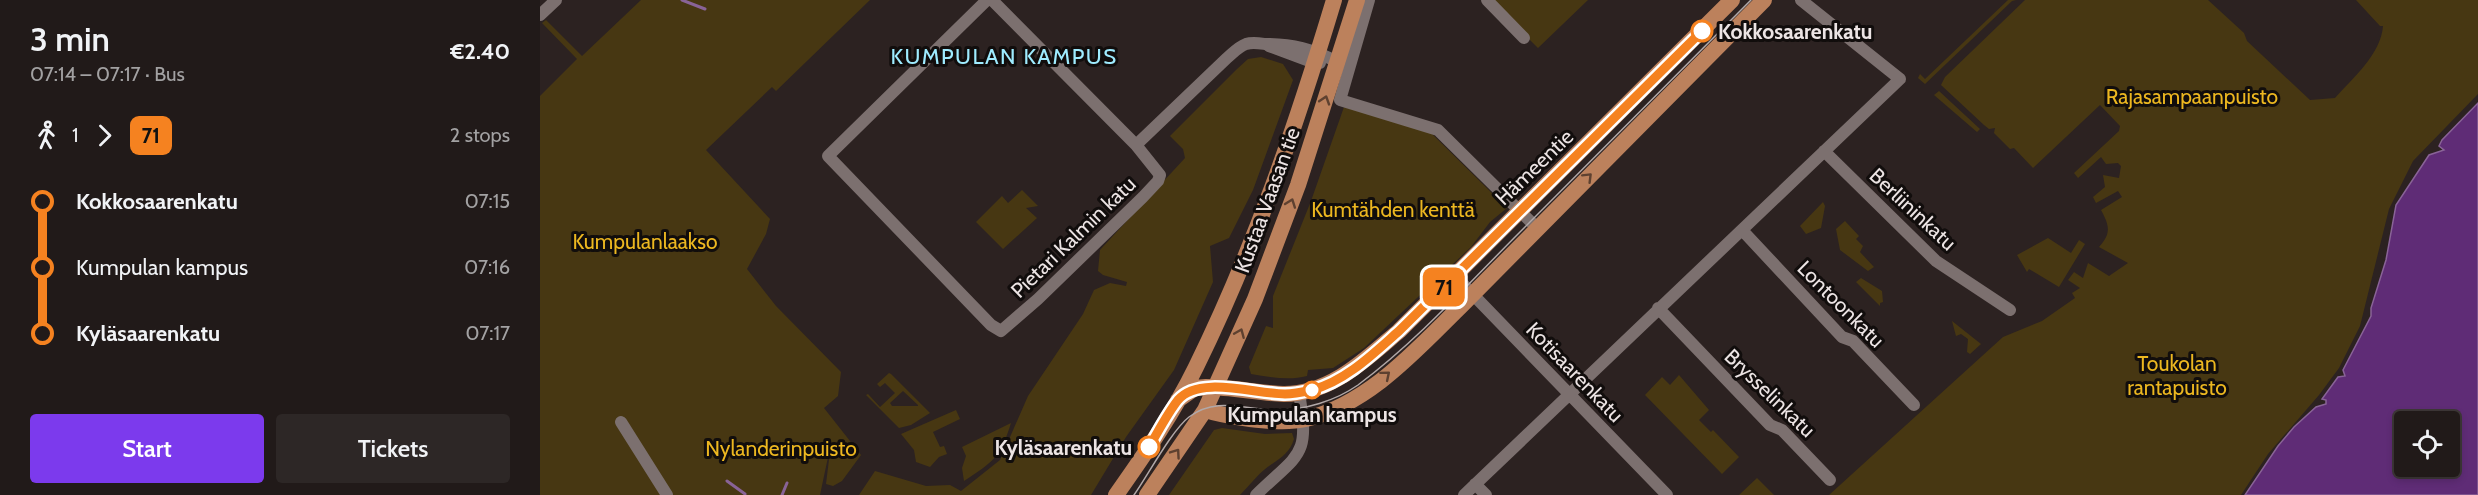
<!DOCTYPE html>
<html lang="en">
<head>
<meta charset="utf-8">
<style>
  :root { --surface:#211a19; --page:#2d2726; --text:#f1f3f6; --muted:#a2a1a2; --line:#3e3838; --accent:#7c3aed }
  body { margin:0; font-family:Cabin,sans-serif; background:var(--page); color:var(--text); height:100vh; display:flex; flex-direction:column; font-size:22px; white-space:nowrap }
  * { box-sizing:border-box; margin:0 }
  p { font-size:20px; color:var(--muted) }
  .icon { flex:none; width:33px; height:33px; fill:none; stroke:currentColor; stroke-width:2; stroke-linecap:round; stroke-linejoin:round }
  .map { position:relative; flex:1; overflow:hidden }
  .details { display:flex; flex-direction:column; background:var(--surface); width:540px }
  .details>* { flex:none }
  .badge { padding:0 12px; border-radius:9px; font-size:21px; line-height:39px }
  .controls { position:absolute; left:1854px; top:411px; display:grid; gap:12px }
  .controls a { display:grid; place-items:center; width:66px; height:66px; border-radius:6px; background:var(--surface); box-shadow:0 3px 9px #0003,0 0 0 2px var(--line); font-size:30px }
  .map>.badge { position:absolute; translate:-50% -50%; box-shadow:0 0 0 3px #fff }
  .legs { display:flex; align-items:center; gap:9px; height:66px; padding:0 30px; font-size:20px }
  .legs p { margin-inline-start:auto }
  .overview { display:flex; align-items:center; justify-content:space-between; height:102px; padding:0 30px }
  h1 { font-size:33px; font-weight:600; line-height:45px }
  .action { display:flex; gap:12px; margin-top:auto; padding:12px 30px }
  .action a { flex:1; height:69px; border-radius:6px; background:var(--accent); color:#fff; font-size:24px; font-weight:600; line-height:69px; text-align:center }
  .action a+a { background:var(--page); color:var(--text) }
  ul { padding:0 30px; list-style:none }
  li { display:flex; align-items:center; gap:21px; height:66px; font-size:22px }
  li i { display:grid; place-items:center; width:9px; height:100%; margin:0 8px; background:currentColor }
  li i::after { content:''; width:15px; height:15px; margin:-8px; border:4px solid; border-radius:50%; background:var(--surface) }
  li p { margin-inline-start:auto }
  li:first-child i { background:linear-gradient(#0000 50%,currentColor 0) }
  li:last-child i { background:linear-gradient(currentColor 50%,#0000 0) }
  main { display:flex; flex:1; min-height:0 }
  .map>svg:first-child { display:block }
  .green { fill:#473712; fill-rule:evenodd }
  .water { fill:#5f2c76; stroke:#896397; stroke-width:1.5; fill-rule:evenodd }
  .lines { fill:none; stroke-linecap:round; stroke-linejoin:round }
  .stream { stroke:#896397; stroke-width:3 }
  .minor { stroke:#7c706f; stroke-width:12 }
  .major { stroke:#bc815c; stroke-width:16 }
  .tram { stroke:#b1a8a8; stroke-width:1.5 }
  .oneway { stroke:#5e4130 }
  .line-1-casing { stroke:#fff; stroke-width:14 }
  .line-1 { stroke:#f58220; stroke-width:9 }
  .stop-1-dot { fill:#fff; stroke:#f58220; stroke-width:3 }
  .labels { text-anchor:middle; dominant-baseline:central; stroke-width:6; stroke-linejoin:round; paint-order:stroke }
  .stop-label { font-size:21px; font-weight:bold; fill:#ece4e4; stroke:#110d0c; text-anchor:start }
  .park-label { font-size:21px; fill:#ecb720; stroke:#110d0c }
  .street-label { font-size:21px; fill:#ece4e4; stroke:#110d0c }
  .neighbourhood-label { font-size:22px; letter-spacing:1.5px; fill:#9fecff; stroke:#110d0c }
</style>
</head>
<body>
<main>
<section class="details">
<div class="overview"><div><h1>3 min</h1><p>07:14 – 07:17 · Bus</p></div><b>€2.40</b></div>
<div class="legs"><svg class="icon" aria-label="walk" viewBox="0 0 24 24"><circle cx="13" cy="4" r="2"/><path d="M13 8l-2 6 4 7M11 14l-3 7M7 12l3-4h3l4 4"/></svg>1<svg class="icon" aria-label="forward" viewBox="0 0 24 24"><path d="M9 5l7 7-7 7"/></svg><b class="badge" style="background:#f58220;color:#111">71</b><p>2 stops</p></div>
<ul>
<li><i style="color:#f58220"></i><b>Kokkosaarenkatu</b><p>07:15</p></li>
<li><i style="color:#f58220"></i><span>Kumpulan kampus</span><p>07:16</p></li>
<li><i style="color:#f58220"></i><b>Kyläsaarenkatu</b><p>07:17</p></li>
</ul>
<div class="action"><a>Start</a><a>Tickets</a></div>
</section>
<div class="map">
<svg width="1938" height="495" viewBox="0 0 1938 495">
  <rect width="100%" height="100%" fill="#2c2221"/>
  <!-- green -->
  <path class="green" d="M101,0h229l-94,91 -4,-4 -66,63 64,69 -4,15 -19,35 29,37 65,66 -3,24 -14,12 37,47 -19,26 -9,5 -7,-2 5,-41 -11,52h-280v-399l37,-37 -35,-36 4,-3 36,36z
    M950,0h98l-50,48z
    M1468,0h8l-4,1 -87,83 -7,-6 2,-4 5,5z
    M1485,0h183l36,33 3,8 63,59 25,-2c18,-20 46,-44 48,-72h-3l-24,-26h122v94l-65,67 -24,48 -29,117 -21,42 -20,27 -51,59 -27,41h-412l174,-158 39,-16 33,-23 -3,-5 8,-5 -12,-8 6,-8 9,6 5,-15 21,13 19,-13 -29,-16c13,-14 10,-22 2,-37l21,-13 -4,-6 -22,12 -3,-6 12,-10 -2,-12 16,3 2,-12 -3,-3 -12,1 -5,-7 -23,21 -4,-5 45,-42 1,-5 -20,-21 -67,63 -19,-20 -4,1 -16,-16 1,-5 -6,1 -5,-4 -43,-40 4,-8z
    M721,57l22,7 10,16 -40,110 -24,48 -19,8 3,36 -39,88 -48,67 -35,58h-232l16,-24 51,15 24,-1 11,6 39,-31 28,-64 55,-82 11,-24 16,-7 16,3 1,-4 -24,-7 -5,-4 2,-21 85,-92 -2,-9 -13,-13 67,-67 11,-10z
    M1399,91l41,38 -3,3 -43,-37z
    M804,107l83,22 80,79 -17,14 -19,25 -107,101 -31,20 -25,2 -1,6c-18,5 -38,1 -56,-2l-2,-7 17,-41 7,2v-32l38,-95z
    M482,190l16,16 -12,2 11,10 -34,31 -27,-27 26,-26 6,7z
    M1283,202l2,4 -4,22 -15,6 -6,-8z
    M1305,221l14,15 -3,3 7,7 -3,6 14,15 -6,4 -28,-21 -4,-21z
    M1508,238l23,15 8,-13 6,4 -26,43 -30,-18 -2,3 -10,-17z
    M1321,278l21,13 1,11 -3,1v3l-24,-24z
    M1412,321l29,23 -11,10 -3,-2 1,-13 -7,-5 -5,2z
    M349,373l2,1 39,39 -19,12 -12,3 -33,-33 2,-1 12,13 15,-14 -10,-10 -5,4 -3,-3zM363,391l15,14v1h-26l-2,-3z
    M1139,375l30,35 -10,10 12,12 2,-2 26,27 -17,17 -77,-79 17,-18 8,8z
    M416,410l4,9 -27,13 7,15 4,-1 3,8 -8,3 -9,10 -14,-5 -2,-12 -13,-16z
    M471,423c-11,35 -17,38 -47,58l-2,-13 4,-12 -4,-9z
    M682,428l43,6 27,-1 2,6c-4,13 -12,18 -22,25 -12,7 -22,21 -32,31h-71l45,-65z
    M1217,478l17,17h-35z"/>
  <!-- water -->
  <path class="water" d="M1938,103v392h-233l33,-49 16,-19 22,-20 10,-3v-4l-4,-1 16,-22 7,-1 -2,-6 28,-54v-8l15,-48 10,-55 33,-50 15,-5 -5,-4 3,-6zM1864,422h46v44h-46z"/>
  <g class="lines">
    <!-- stream -->
    <path class="stream" d="M142,0l23,9
      M187,481l18,13
      M242,495l5,-12"/>
    <!-- minor -->
    <path class="minor" d="M447,0l-159,156 163,169 10,6 37,-32 105,-102 15,-16 2,-6 -24,-30 -144,-145
      M829,0l-29,100 98,30 99,98
      M947,0l37,38
      M0,15l16,-15
      M729,46l46,17h5
      M596,145l91,-87c6,-5 11,-11 19,-14 6,-2 12,-1 19,0 27,0 48,5 72,18
      M1284,151l112,110 74,49
      M1202,230l100,107 11,4 61,64
      M915,276l212,219
      M1118,308l112,117 12,5 48,50
      M81,422l46,73
      M935,484l11,11
      M716,495c44,-43 54,-37 43,-102
      M924,495l436,-416 -99,-79"/>
    <!-- major -->
    <path class="major" d="M638,400l17,-12 11,-1c26,0 52,6 78,7 47,0 82,-35 115,-63l333,-331
      M665,410c15,5 30,7 45,9 18,2 38,4 56,0 63,-15 111,-70 155,-113l303,-306
      M576,495c29,-41 58,-83 80,-128 58,-118 100,-241 138,-367
      M607,495l58,-85 50,-111 43,-114 59,-185"/>
    <!-- tram -->
    <path class="tram" d="M594,495c14,-20 38,-65 55,-78 27,-21 57,-7 88,-7 28,0 58,-9 81,-25 59,-44 110,-101 162,-153 77,-77 154,-155 231,-232"/>
  </g>
  <!-- one-way arrows -->
  <defs><path id="oneway-chevron" d="M-2-3.5L2.5 0L-2 3.5" fill="none" stroke-width="1.6" stroke-linecap="round" stroke-linejoin="round" transform="scale(1.5)"/></defs>
  <g class="oneway">
    <use href="#oneway-chevron" transform="translate(785 100) rotate(-72)"/>
    <use href="#oneway-chevron" transform="translate(1048 177) rotate(-45)"/>
    <use href="#oneway-chevron" transform="translate(751 203) rotate(-70)"/>
    <use href="#oneway-chevron" transform="translate(700 333) rotate(-67)"/>
    <use href="#oneway-chevron" transform="translate(846 375) rotate(-40)"/>
    <use href="#oneway-chevron" transform="translate(636 453) rotate(-55)"/>
  </g>
  <g class="lines">
    <defs>
      <path id="line-1" d="M609,447c9,-15 18,-33 29,-47 21,-25 78,-6 107,-6 9,0 18,-2 27,-4 34,-9 62,-37 87,-59l303,-300"/>
    </defs>
    <!-- line-1 casing -->
    <use href="#line-1" class="line-1-casing"/>
    <!-- line-1 -->
    <use href="#line-1" class="line-1"/>
  </g>
  <!-- markers -->
  <g class="stop-1-dot">
    <circle cx="1162" cy="31" r="10"/>
    <circle cx="772" cy="390" r="8"/>
    <circle cx="609" cy="447" r="10"/>
  </g>
  <g class="labels">
    <!-- stop labels -->
    <g class="stop-label">
      <text x="1178" y="31">Kokkosaarenkatu</text>
      <text x="772" y="414" text-anchor="middle">Kumpulan kampus</text>
      <text x="592" y="447" text-anchor="end">Kyläsaarenkatu</text>
    </g>
    <!-- park labels -->
    <g class="park-label">
      <text x="1652" y="96">Rajasampaanpuisto</text>
      <text x="853" y="209">Kumtähden kenttä</text>
      <text x="105" y="241">Kumpulanlaakso</text>
      <text x="1637" y="363">Toukolan<tspan x="1637" dy="24">rantapuisto</tspan></text>
      <text x="241" y="448">Nylanderinpuisto</text>
    </g>
    <!-- street labels -->
    <g class="street-label">
      <text transform="translate(994 167) rotate(-44)">Hämeentie</text>
      <text transform="translate(727 200) rotate(-70)">Kustaa Vaasan tie</text>
      <text transform="translate(1373 209) rotate(43)">Berliininkatu</text>
      <text transform="translate(533 237) rotate(-44)">Pietari Kalmin katu</text>
      <text transform="translate(1301 304) rotate(45)">Lontoonkatu</text>
      <text transform="translate(1035 372) rotate(46)">Kotisaarenkatu</text>
      <text transform="translate(1230 393) rotate(44)">Brysselinkatu</text>
    </g>
    <!-- neighbourhood labels -->
    <g class="neighbourhood-label">
      <text x="464" y="56">KUMPULAN KAMPUS</text>
    </g>
  </g>
</svg>
<div class="controls">
<a><svg class="icon" aria-label="locate" viewBox="0 0 24 24"><circle cx="12" cy="12" r="6"/><path d="M12 2v4M12 18v4M2 12h4M18 12h4"/></svg></a>
</div>
<b class="badge" style="left:904px;top:287px;background:#f58220;color:#111">71</b>
</div>
</main>
</body>
</html>
